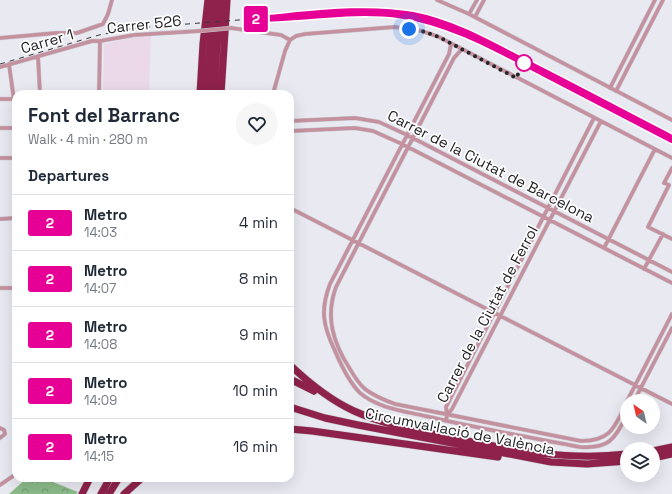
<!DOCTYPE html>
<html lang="en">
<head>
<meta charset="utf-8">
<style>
  :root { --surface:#fff; --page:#f6f6f7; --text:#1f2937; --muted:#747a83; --line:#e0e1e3 }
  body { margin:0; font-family:"Space Grotesk",sans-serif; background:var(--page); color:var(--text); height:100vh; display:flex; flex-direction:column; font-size:15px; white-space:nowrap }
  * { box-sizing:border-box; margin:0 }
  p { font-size:13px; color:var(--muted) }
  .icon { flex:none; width:22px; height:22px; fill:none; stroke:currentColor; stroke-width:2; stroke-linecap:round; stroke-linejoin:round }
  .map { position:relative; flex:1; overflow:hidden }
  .details { position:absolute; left:12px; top:90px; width:282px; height:392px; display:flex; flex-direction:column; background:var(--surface); border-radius:12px; box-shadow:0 4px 16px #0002 }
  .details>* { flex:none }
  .badge { padding:0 8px; border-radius:3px; font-size:14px; line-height:26px }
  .needle { width:26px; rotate:326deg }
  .buttons { position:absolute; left:620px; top:394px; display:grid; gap:8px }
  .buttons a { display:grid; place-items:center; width:40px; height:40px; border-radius:50%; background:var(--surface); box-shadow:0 4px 16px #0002; font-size:20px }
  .you { position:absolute; width:20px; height:20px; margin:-10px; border:3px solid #fff; border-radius:50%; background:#1a73e8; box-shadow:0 0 0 6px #1a73e833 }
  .map>.badge { position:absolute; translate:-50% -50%; box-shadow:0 0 0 2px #fff }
  h2 { padding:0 16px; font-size:15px; line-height:36px }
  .round { display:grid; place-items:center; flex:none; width:42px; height:42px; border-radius:21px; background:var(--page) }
  .headline { display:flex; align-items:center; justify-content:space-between; height:68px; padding:0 16px }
  h1 { font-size:19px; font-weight:700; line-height:30px }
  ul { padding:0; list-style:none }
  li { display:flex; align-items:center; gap:12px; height:56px; padding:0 16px; border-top:1px solid var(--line) }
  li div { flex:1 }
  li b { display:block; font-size:15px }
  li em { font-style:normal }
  li .badge { min-width:44px; font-weight:700; text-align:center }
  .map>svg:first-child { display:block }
  .education { fill:#ebd9ea }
  .forest { fill:url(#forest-crowns) }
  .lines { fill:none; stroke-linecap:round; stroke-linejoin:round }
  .street-casing { stroke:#c5c6cd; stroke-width:4.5 }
  .highway-casing { stroke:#c5c6cd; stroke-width:8 }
  .street { stroke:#c6919e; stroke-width:3.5 }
  .highway { stroke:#8e224a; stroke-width:7 }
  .rail { stroke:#3a3a3e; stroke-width:1; stroke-dasharray:5 5; stroke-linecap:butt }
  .street-bridge-casing { stroke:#c5c6cd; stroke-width:4.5; stroke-linecap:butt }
  .street-bridge { stroke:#c6919e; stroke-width:3.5 }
  .line-casing { stroke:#fff; stroke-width:9 }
  .line { stroke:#e70095; stroke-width:6 }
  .walk { stroke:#242427; stroke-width:4; stroke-dasharray:0 7.2 }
  .stop-dot { fill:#fff; stroke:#e70095; stroke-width:2 }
  .labels { text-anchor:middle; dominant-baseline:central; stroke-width:3.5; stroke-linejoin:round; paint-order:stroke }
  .street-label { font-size:15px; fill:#242427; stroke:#fff }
</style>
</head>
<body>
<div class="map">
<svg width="672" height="494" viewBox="0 0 672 494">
  <defs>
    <pattern id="forest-crowns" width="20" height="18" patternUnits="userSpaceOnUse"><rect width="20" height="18" fill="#8cbb89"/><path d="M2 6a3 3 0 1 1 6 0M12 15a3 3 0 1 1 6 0" fill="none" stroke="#729870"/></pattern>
  </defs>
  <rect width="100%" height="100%" fill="#e8e9f1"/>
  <!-- education -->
  <path class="education" d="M151,36l-2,58h-46l1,-50 27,-6z"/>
  <!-- forest -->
  <path class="forest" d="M27,478h16l35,14 -2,2h-67z"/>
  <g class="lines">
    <defs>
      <path id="street" d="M437,0l32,14 203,106
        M469,14l8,-14
        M475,17l9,-17
        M231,28l50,7 9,5
        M0,38l56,-5h21l26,-9 5,-10 4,-14
        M290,40l6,-4 9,-2 90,-7 27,4 17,6 233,121
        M451,44l-2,10 -119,230c-10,26 -7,42 5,67 6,14 14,31 25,42 18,15 43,18 65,23 51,12 103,21 155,31 30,2 34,-8 47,-32
        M462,49l-8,9 -118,229c-11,30 -3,56 14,82 4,7 8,14 15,20 9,7 19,11 30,15l186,37c31,0 34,-15 46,-39
        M38,56l2,38
        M9,64l7,51
        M0,67l92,-26h8l34,-6 65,-4
        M610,88l45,-88
        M616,91l47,-91
        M99,94l1,-53
        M273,94l12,-43 5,-11
        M0,99h15
        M290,121l65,-3 24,4 28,13 265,137
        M0,128h16
        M290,131l65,-3 18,3 29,13 270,139
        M0,158h16
        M672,168l-8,15 5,2 -21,42 24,12
        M290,208l382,196
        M0,219l16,-1
        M604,248l51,-99
        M644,269l19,-35
        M0,288h16
        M15,317l1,-99
        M627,401l45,-87
        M634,401l38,-73
        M447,415l5,-6 149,-288
        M446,421l1,-6 -1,-8 148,-289
        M0,428l4,2 1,4 -5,4
        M0,485l16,-11"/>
      <path id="highway" d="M200,94l3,-50 5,-44
        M207,94l3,-49 5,-45
        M214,94l3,-49 5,-45
        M221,94l6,-94
        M290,365c19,18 40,35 64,46 31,14 65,20 99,27 57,12 115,23 174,16
        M290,379l24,12
        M290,407l35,11 33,7 193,37 36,2 40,-3
        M290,429l22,2 186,26
        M653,451l19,-4
        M653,458l19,-4
        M82,494l8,-16
        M101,494l9,-16
        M109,494l10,-16
        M124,494l18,-16"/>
    </defs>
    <!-- street casing -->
    <use href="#street" class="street-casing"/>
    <!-- highway casing -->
    <use href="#highway" class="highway-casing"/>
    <!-- street -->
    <use href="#street" class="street"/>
    <!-- highway -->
    <use href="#highway" class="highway"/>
    <!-- rail -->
    <path class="rail" d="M0,64l99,-29 37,-7 218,-17 45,2 25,4 40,14 208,107"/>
    <defs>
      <path id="street-bridge" d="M199,31l32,-3"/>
    </defs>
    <!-- street-bridge casing -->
    <use href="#street-bridge" class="street-bridge-casing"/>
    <!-- street-bridge -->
    <use href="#street-bridge" class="street-bridge"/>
  </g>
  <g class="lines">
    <defs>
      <path id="line" d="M672,138c-49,-25 -97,-51 -145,-75 -37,-19 -73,-40 -114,-48 -50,-9 -107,0 -157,4 47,0 95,-10 142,-4 52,7 99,34 145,58 43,22 86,45 129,67"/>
    </defs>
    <!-- line casing -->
    <use href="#line" class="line-casing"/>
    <!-- line -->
    <use href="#line" class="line"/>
    <!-- walk -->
    <path class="walk" d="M409,29l13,2 17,6 77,41 8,-15"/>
  </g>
  <!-- markers -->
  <circle class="stop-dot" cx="524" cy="63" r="8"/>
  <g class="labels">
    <!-- street labels -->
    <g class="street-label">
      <text transform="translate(144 24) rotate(-6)">Carrer 526</text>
      <text transform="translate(47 41) rotate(-16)">Carrer 1</text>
      <text transform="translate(491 166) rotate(27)">Carrer de la Ciutat de Barcelona</text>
      <text transform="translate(487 314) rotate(-62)">Carrer de la Ciutat de Ferrol</text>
      <text transform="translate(460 431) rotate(11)">Circumval·lació de València</text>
    </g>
  </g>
</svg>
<div class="buttons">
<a><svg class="needle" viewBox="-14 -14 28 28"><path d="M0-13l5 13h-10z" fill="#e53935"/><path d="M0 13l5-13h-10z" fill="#747a83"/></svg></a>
<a><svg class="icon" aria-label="layers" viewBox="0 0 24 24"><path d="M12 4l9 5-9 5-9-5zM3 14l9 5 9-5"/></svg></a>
</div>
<div class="you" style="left:409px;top:29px"></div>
<b class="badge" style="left:256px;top:19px;background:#e70095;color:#fff">2</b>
<section class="details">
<div class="headline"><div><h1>Font del Barranc</h1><p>Walk · 4 min · 280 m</p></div><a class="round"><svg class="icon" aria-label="heart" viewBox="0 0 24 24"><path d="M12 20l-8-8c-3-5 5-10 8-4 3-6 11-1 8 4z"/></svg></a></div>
<h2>Departures</h2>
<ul>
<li><span class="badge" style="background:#e70095;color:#fff">2</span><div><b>Metro</b><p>14:03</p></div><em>4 min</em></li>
<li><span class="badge" style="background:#e70095;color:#fff">2</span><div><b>Metro</b><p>14:07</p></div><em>8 min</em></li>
<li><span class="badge" style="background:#e70095;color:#fff">2</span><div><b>Metro</b><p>14:08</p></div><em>9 min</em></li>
<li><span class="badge" style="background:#e70095;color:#fff">2</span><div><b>Metro</b><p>14:09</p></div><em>10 min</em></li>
<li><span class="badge" style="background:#e70095;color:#fff">2</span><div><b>Metro</b><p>14:15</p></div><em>16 min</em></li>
</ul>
</section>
</div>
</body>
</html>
